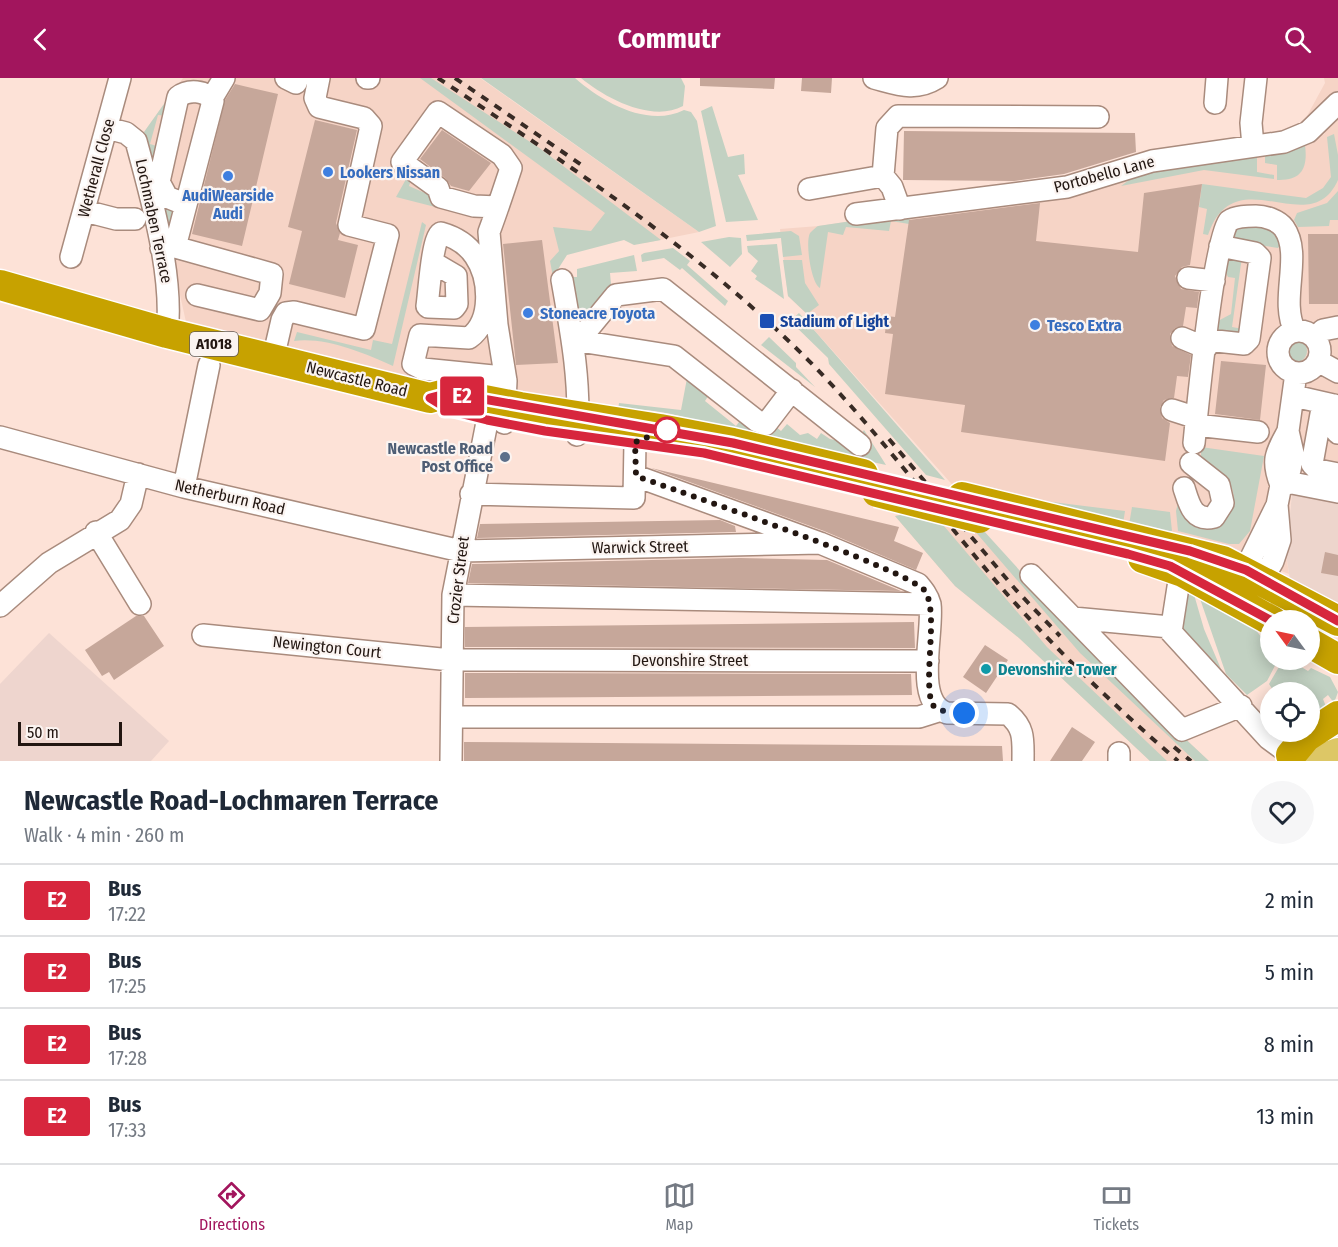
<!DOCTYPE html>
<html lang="en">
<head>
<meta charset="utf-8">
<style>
  :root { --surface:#fff; --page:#f6f6f7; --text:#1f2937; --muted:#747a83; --line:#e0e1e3; --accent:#a2155d }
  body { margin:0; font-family:"Fira Sans Condensed",sans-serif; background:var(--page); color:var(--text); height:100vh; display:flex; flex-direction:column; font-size:22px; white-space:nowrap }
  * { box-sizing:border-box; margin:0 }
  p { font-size:20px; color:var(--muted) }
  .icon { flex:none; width:33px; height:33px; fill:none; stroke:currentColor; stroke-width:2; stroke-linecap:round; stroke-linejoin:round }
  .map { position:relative; height:683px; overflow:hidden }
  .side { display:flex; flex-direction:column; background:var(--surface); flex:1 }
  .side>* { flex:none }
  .badge { padding:0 12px; border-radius:4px; font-size:21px; line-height:39px }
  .needle { width:39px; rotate:303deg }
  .tools { position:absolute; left:1260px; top:532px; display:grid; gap:12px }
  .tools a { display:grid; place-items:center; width:60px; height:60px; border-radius:50%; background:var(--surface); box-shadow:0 3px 15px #0003; font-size:30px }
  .scale { position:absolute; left:18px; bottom:15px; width:104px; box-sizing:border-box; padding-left:6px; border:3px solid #221611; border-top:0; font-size:16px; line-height:21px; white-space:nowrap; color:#221611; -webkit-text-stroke:4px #fbf4f1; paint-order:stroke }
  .you { position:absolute; width:30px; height:30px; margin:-15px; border:4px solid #fff; border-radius:50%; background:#1a73e8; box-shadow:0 0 0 9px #1a73e833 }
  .map>.badge { position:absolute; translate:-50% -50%; box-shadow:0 0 0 3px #fff }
  .round { display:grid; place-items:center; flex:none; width:63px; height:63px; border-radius:32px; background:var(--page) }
  .summary { display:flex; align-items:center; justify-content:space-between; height:102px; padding:0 24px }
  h1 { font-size:28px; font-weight:700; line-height:45px }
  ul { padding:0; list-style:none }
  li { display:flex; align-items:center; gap:18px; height:72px; padding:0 24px; border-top:2px solid var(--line) }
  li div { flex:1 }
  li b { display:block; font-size:22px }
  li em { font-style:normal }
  li .badge { min-width:66px; font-weight:700; text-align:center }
  header { display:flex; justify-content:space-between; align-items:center; height:78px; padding:0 24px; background:var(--accent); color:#fff; font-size:27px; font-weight:700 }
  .dock { display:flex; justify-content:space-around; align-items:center; height:84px; border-top:2px solid var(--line); background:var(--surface); font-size:16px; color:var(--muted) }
  .dock a { display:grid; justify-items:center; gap:3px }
  .dock .current { color:var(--accent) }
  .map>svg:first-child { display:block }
  .built { fill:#f6d4c6 }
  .industrial { fill:#edd5cc }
  .education { fill:#eed5ce }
  .green { fill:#c2d1c2 }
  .building { fill:#c6a79a }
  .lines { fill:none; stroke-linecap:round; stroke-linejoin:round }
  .minor-casing { stroke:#a98b7d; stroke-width:24 }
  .major-casing { stroke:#fff; stroke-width:28 }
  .highway-casing { stroke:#fff; stroke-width:33 }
  .minor { stroke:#fff; stroke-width:21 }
  .major { stroke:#ddc766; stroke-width:26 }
  .highway { stroke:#c7a200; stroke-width:30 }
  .rail { stroke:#382b25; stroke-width:4; stroke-dasharray:8 8; stroke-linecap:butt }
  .highway-bridge-casing { stroke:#fff; stroke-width:33; stroke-linecap:butt }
  .highway-bridge { stroke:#c7a200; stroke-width:30 }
  .line-casing { stroke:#fff; stroke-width:14 }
  .line { stroke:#d7263d; stroke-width:9 }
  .walk { stroke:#221611; stroke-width:6; stroke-dasharray:0 10.8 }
  .shop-dot { fill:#3f7fe0; stroke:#fbf4f1; stroke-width:2 }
  .transit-dot { fill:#1a4fb4; stroke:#fbf4f1; stroke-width:2 }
  .stop-dot { fill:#fff; stroke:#d7263d; stroke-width:3 }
  .service-dot { fill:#5c6f8a; stroke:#fbf4f1; stroke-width:2 }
  .culture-dot { fill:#0f9aa8; stroke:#fbf4f1; stroke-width:2 }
  .labels { text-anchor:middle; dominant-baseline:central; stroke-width:4.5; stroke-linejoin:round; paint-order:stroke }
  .shield { fill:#fbf4f1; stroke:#635954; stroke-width:1.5 }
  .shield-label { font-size:15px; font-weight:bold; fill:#221611 }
  .street-label { font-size:16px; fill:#221611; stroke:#fbf4f1 }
  .shop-label { font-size:16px; font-weight:bold; fill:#366cbe; stroke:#fbf4f1; text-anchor:start }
  .transit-label { font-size:16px; font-weight:bold; fill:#164399; stroke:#fbf4f1; text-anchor:start }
  .service-label { font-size:16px; font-weight:bold; fill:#4e5e75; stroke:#fbf4f1; text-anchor:end }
  .culture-label { font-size:16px; font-weight:bold; fill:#0d838f; stroke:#fbf4f1; text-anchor:start }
</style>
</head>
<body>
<header><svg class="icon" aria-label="back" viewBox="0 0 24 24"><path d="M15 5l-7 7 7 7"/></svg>Commutr<svg class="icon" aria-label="search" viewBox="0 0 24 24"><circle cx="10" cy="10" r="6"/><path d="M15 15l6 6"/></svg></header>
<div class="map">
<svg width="1338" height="683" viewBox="0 0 1338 683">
  <rect width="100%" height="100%" fill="#fde2d7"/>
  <!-- built -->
  <path class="built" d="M183,0h297l219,154 -54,11 -54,-12 -32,20 -8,10 20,124 1,28 -193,-41 -193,-50 -42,-190z
    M1324,0h14v404l-47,13 -5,60 3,19 -56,-22 -276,-62 -150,-168 4,-4 -23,-22 -8,-67 39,-3 266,-40 240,-52 -18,-18 18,-33z
    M915,434l58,17 57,54 70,76 109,102h-59l-131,-123 -64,-52 -60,-70z"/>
  <!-- industrial -->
  <path class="industrial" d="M1294,395l44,9v125l-48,-28 -4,-24z"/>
  <!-- education -->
  <path class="education" d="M49,555l120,108 -18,20h-151v-77z"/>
  <!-- green -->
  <path class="green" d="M420,0h11l107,69 123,93 -27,5 -10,-5 -57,15 -14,22 -3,-16 9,-10 -6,-24 38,4 14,-18z
    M481,0h94c27,24 73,50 109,32l7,2 6,9 19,105 -17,6z
    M581,0h100l4,8 -2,20c-31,17 -78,-8 -102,-28z
    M176,9l-9,29 -9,-1 -8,29 10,3 16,61 -5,24 -5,-1 -22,-99z
    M712,28l16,51 16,-3 1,20 -7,1 20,45 -32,2 -25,-111z
    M1334,56l4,21v25c-28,63 -103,-24 -130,55l-5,-1 4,-25 -8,-2 3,-23 104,14 17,-10 8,-11 -4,-40z
    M1305,67c3,23 -3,36 -28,35v-15l-12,-2v-10z
    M1253,73l4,6v15l17,3v4l-70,-9 -83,16 27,-20z
    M410,94l3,2 -4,12 41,18 -3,6 -51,-13z
    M1338,113v29h-8l-1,6 -31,1 -4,-7 3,-7 30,-10z
    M966,126l28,2 -84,12 -1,6 -18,-3 -2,10 -43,-4 -3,8 -15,-3 -8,56c-9,-5 -15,-46 -10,-55 2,-2 6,-6 8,-7z
    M422,144l4,3 -33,141c-29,-13 -67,-29 -99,-25l3,-9 74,18 2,-10 19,4z
    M1240,147c19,0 31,1 42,18l-4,5 -45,-7v-11z
    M791,153l8,5 3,19 -19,2 -2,-19 -34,3 -1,-6z
    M729,159l12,1 1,16 -12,13 -29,-25z
    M777,166l7,55 -29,-20 2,-3 -6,-5 7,-10 -10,-9 -1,-6z
    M673,170l17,13 -3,4 41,36 -3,5 -43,-38 -2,2 -16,-12 -22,4 -1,-7 3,-2z
    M634,177l3,16 -27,2 1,11 -32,39 -6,-46h4v-8z
    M1226,177l16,2 -10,70 11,2 -5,5 -21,-3 -2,-4 3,-6 13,-7 4,-36 -7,-1 -4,-8z
    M783,182h19l3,23 14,22 -12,9 -19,-18z
    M799,235l8,9 138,158 -19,-5 -97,-111 -1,-6 -38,-37z
    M769,259l27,26v4l19,20 -54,-42z
    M1285 273a11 11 0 1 1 22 0a11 11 0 1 1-22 0Z
    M688,295l22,20 -5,8 31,25 6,-8 32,7 7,6 6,-7 13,11 8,-2 9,6 4,-6 9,6 36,7 -6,-10 4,-6 22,35 -177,-39c-30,-12 -59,-18 -91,-16l1,-7 62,7z
    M1201,369l63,9 -14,75 -11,13h-10l-51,-13 -2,-20 3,-12 41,25c27,-30 10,-47 -19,-64z
    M1036,422l89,11 -2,13 -88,-21z
    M1132,429l38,5 2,19 -11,1 -32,-7z
    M915,434l23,7 109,128 120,114h-17l-131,-123 -64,-52 -60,-70z
    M973,451l10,1 117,129 109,102h-14l-115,-108z
    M1193,513l11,38 17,40 -39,-41 3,-29z
    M1198,515l53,31 19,24v12h8l-11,21 -20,14 -21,-21z
    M1283,582h16l-1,5 10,6 3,-3 19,9 8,15 -4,11 -6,-8 -5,4 4,10 -17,9v-25h-35l-6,-9z"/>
  <!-- building -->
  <path class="building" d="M700,0h75l-1,11 -74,-3z
    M802,0h30l-1,15 -30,-2z
    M235,6l43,10 -36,152 -50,-12 33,-134z
    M315,42l42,10 -21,93 4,10 -2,7 20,5 -13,53 -56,-14 13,-53 -14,-4z
    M442,52l49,33 -22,28 -18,-5 -6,-8 -25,-19z
    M904,53l231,2 1,19 -72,22 -50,7 -111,-1z
    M1202,106l-12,81 -8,2 -7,9 6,13 18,3 -2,16 -11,-1 -3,19 -8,2 -5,6 2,12 19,9 -3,22 -11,-1 -3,22 -10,2 -4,7 2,11 8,5 -5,38 -204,-29 4,-27 -80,-11 8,-60 -8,-1 2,-17 8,1 14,-97 131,-17 -4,38 102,11 6,-59z
    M1308,156h30v70h-29z
    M542,162l16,123 -42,2 -13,-121z
    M1221,283l45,4 -6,55 -45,-6z
    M651,390l248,59 -5,14 29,12 -7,17 -92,-39z
    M720,442l15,6 1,6 -259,6 3,-14z
    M1325,474l13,3v21l-17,-3z
    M740,480l87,2 74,31 -433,-8 4,-19z
    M136,538h8l20,30 -50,34 -5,-8 -7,4 -17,-26z
    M914,544l1,26 -450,-1v-20z
    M985,567l23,15 -22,33 -23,-16z
    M465,595l446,1 1,21 -447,3z
    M1072,649l23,15 -13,19h-32z
    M464,664l538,4 1,15h-539z"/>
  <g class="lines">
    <defs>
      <path id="minor" d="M286,0l10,5 2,-5
        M367,0h2
        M874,0c23,6 41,14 63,0
        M212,20l12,-20
        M1215,25l2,-25
        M107,50l19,5 10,8c15,55 38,136 31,192
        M1253,68l-2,-23 5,-45
        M809,111l74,-13
        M498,129l-24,-1 -33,-9 -3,-9 -36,-26 36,-50 64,43 9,13c-7,21 -14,43 -22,64l8,93 9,56
        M900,131l-8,-22 -9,-11 4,-48 11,-12 200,1
        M85,133l31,8h19
        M856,136l211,-27 85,-26 132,-19 24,-10 30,-29
        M175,169l38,-146c-7,-11 -25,-12 -35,-4l-19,85 8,15 17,7
        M161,170l14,-1 97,27 -2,19 -10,17 -63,-15
        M71,179l49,-179
        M432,184l24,14 1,28 -3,4 -26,-1 -1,-1c2,-13 5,-68 14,-73 14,4 26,11 34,23 15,22 18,65 -6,82l-49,-3 -7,29 10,5 70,7 13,5 -2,42
        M1188,200l26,3
        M562,202c9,51 19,103 15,155
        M1278 274a21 21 0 1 1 42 0a21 21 0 1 1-42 0Z
        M1182,260l24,10
        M1315,260l8,-8 15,-3
        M573,262l15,-11 28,-34 47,-6 197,156
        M573,262l101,16 83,65 9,3 26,-34
        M1207,262l37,4 5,-5 11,-81 -5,-5 -35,-7
        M273,281l9,-39 4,-7 8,-1 70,17 24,-94 -39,-10 22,-99 -7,-8 -45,-11 -4,-9 4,-20
        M1318,283l20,11
        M1294,318l44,10
        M1323,325l-11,61 6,6 20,4
        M1334,327l-3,20 7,8
        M1172,332l25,8
        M1196,347l62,7
        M0,359l184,50 277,64 359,-8
        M1194,365c3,-31 20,-208 35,-222 7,-5 19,-5 27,-5 9,0 22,4 28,12 19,27 -5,72 11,103
        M636,398l184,67 98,41c5,6 10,12 12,20 4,28 -17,99 17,109l61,1c17,14 15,26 15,47
        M1281,407c-10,-25 -5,-32 7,-54
        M1281,407l11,-2 46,9
        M184,409l25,-122
        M1184,410c5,16 9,34 30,29l9,-14 -4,-18 -28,-22
        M471,416l163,4 1,-56
        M96,454l44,72
        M1187,483l-9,26 -7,45 97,106 23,17
        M1031,497l151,155 59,-24
        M1239,504l38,-77
        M1255,515l18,-32 7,-21 -3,-35 4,-20 9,-15 3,-17 -5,-22 8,-58
        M453,517l477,9
        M0,528l49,-43 71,-43 11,-16 7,-30
        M1073,540l97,9
        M203,557l248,25 477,1
        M452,639h467l19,-6
        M1119,675v8
        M451,683l2,-166 38,-193"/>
      <path id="major" d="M1311,683l27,-10"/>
      <path id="highway" d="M0,207l167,48 263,65 19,-5 71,14 140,22 73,14 130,31
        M962,419l261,64 115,60
        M1143,480l40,14 89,49
        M1310,565l28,16
        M1291,677l15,-18 32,-21"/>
    </defs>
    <!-- minor casing -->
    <use href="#minor" class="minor-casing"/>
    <!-- major casing -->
    <use href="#major" class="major-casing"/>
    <!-- highway casing -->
    <use href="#highway" class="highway-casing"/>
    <!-- minor -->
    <use href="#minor" class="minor"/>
    <!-- major -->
    <use href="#major" class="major"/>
    <!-- highway -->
    <use href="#highway" class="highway"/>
    <!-- rail -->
    <path class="rail" d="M438,0c131,87 265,175 375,287 69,71 129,154 194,229 53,60 111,115 171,167
      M455,0l131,90
      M889,361l127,151 44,46
      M1174,669l17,14"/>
    <defs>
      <path id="highway-bridge" d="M877,414l102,26"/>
    </defs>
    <!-- highway-bridge casing -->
    <use href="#highway-bridge" class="highway-bridge-casing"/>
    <!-- highway-bridge -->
    <use href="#highway-bridge" class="highway-bridge"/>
  </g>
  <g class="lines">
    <defs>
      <path id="line" d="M1272,543l-102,-55 -42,-12 -424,-101 -159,-22 -58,-11 -36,-9 -21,-13 19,-5 284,50 457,108 56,19 92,51"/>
    </defs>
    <!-- line casing -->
    <use href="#line" class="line-casing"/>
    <!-- line -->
    <use href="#line" class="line"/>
    <!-- walk -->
    <path class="walk" d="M667,352l-32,12 1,34c41,15 274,94 289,115 14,22 -2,84 7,114l15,8h17"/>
  </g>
  <!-- markers -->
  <g class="shop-dot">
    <circle cx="328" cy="94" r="6"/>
    <circle cx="228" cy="98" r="6"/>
    <circle cx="528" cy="235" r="6"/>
    <circle cx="1035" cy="247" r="6"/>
  </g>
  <rect class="transit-dot" x="759" y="235" width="16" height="16" rx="3"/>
  <circle class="stop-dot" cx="667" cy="352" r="12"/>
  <circle class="service-dot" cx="505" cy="379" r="6"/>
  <circle class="culture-dot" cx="986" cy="591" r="6"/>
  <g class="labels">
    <!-- shield labels -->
    <rect class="shield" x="190" y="254" width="48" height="24" rx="4.5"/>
    <g class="shield-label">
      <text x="214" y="266">A1018</text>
    </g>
    <!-- street labels -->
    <g class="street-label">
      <text transform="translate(96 90) rotate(-75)">Wetherall Close</text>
      <text transform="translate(1104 96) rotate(-15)">Portobello Lane</text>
      <text transform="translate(154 143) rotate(78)">Lochmaben Terrace</text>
      <text transform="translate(357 301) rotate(14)">Newcastle Road</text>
      <text transform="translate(230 419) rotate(13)">Netherburn Road</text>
      <text transform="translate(640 469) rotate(-1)">Warwick Street</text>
      <text transform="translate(458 502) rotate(-83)">Crozier Street</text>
      <text transform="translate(327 569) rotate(6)">Newington Court</text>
      <text x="690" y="582">Devonshire Street</text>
    </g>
    <!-- shop labels -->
    <g class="shop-label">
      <text x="340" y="94">Lookers Nissan</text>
      <text x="228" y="117" text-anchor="middle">AudiWearside<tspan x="228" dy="18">Audi</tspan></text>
      <text x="540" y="235">Stoneacre Toyota</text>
      <text x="1047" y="247">Tesco Extra</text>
    </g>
    <!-- transit labels -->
    <g class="transit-label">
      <text x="780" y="243">Stadium of Light</text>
    </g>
    <!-- service labels -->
    <g class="service-label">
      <text x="493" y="370">Newcastle Road<tspan x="493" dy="18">Post Office</tspan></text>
    </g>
    <!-- culture labels -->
    <g class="culture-label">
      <text x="998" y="591">Devonshire Tower</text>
    </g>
  </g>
</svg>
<div class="tools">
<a><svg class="needle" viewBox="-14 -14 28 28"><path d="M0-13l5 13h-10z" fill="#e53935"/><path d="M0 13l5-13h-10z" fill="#747a83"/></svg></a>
<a><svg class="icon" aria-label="locate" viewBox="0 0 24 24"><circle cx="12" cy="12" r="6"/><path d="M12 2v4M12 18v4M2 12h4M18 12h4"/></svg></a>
</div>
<div class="scale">50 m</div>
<div class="you" style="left:964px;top:635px"></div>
<b class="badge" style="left:462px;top:318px;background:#d7263d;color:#fff">E2</b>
</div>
<section class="side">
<div class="summary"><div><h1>Newcastle Road-Lochmaren Terrace</h1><p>Walk · 4 min · 260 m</p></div><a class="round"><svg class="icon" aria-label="heart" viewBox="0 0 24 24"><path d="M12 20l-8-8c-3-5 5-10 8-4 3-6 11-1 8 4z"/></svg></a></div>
<ul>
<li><span class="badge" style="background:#d7263d;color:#fff">E2</span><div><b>Bus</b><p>17:22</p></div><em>2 min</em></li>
<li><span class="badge" style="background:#d7263d;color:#fff">E2</span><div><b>Bus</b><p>17:25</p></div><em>5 min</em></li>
<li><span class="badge" style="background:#d7263d;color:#fff">E2</span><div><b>Bus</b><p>17:28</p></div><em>8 min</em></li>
<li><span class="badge" style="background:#d7263d;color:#fff">E2</span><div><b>Bus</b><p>17:33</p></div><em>13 min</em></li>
</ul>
</section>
<nav class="dock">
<a class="current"><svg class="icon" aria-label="directions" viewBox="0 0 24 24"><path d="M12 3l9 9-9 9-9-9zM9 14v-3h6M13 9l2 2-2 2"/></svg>Directions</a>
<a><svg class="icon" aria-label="map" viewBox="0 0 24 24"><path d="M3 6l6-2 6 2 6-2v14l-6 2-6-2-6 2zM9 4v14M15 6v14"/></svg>Map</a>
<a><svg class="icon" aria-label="tickets" viewBox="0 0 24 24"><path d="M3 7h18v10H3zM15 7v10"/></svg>Tickets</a>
</nav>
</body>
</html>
